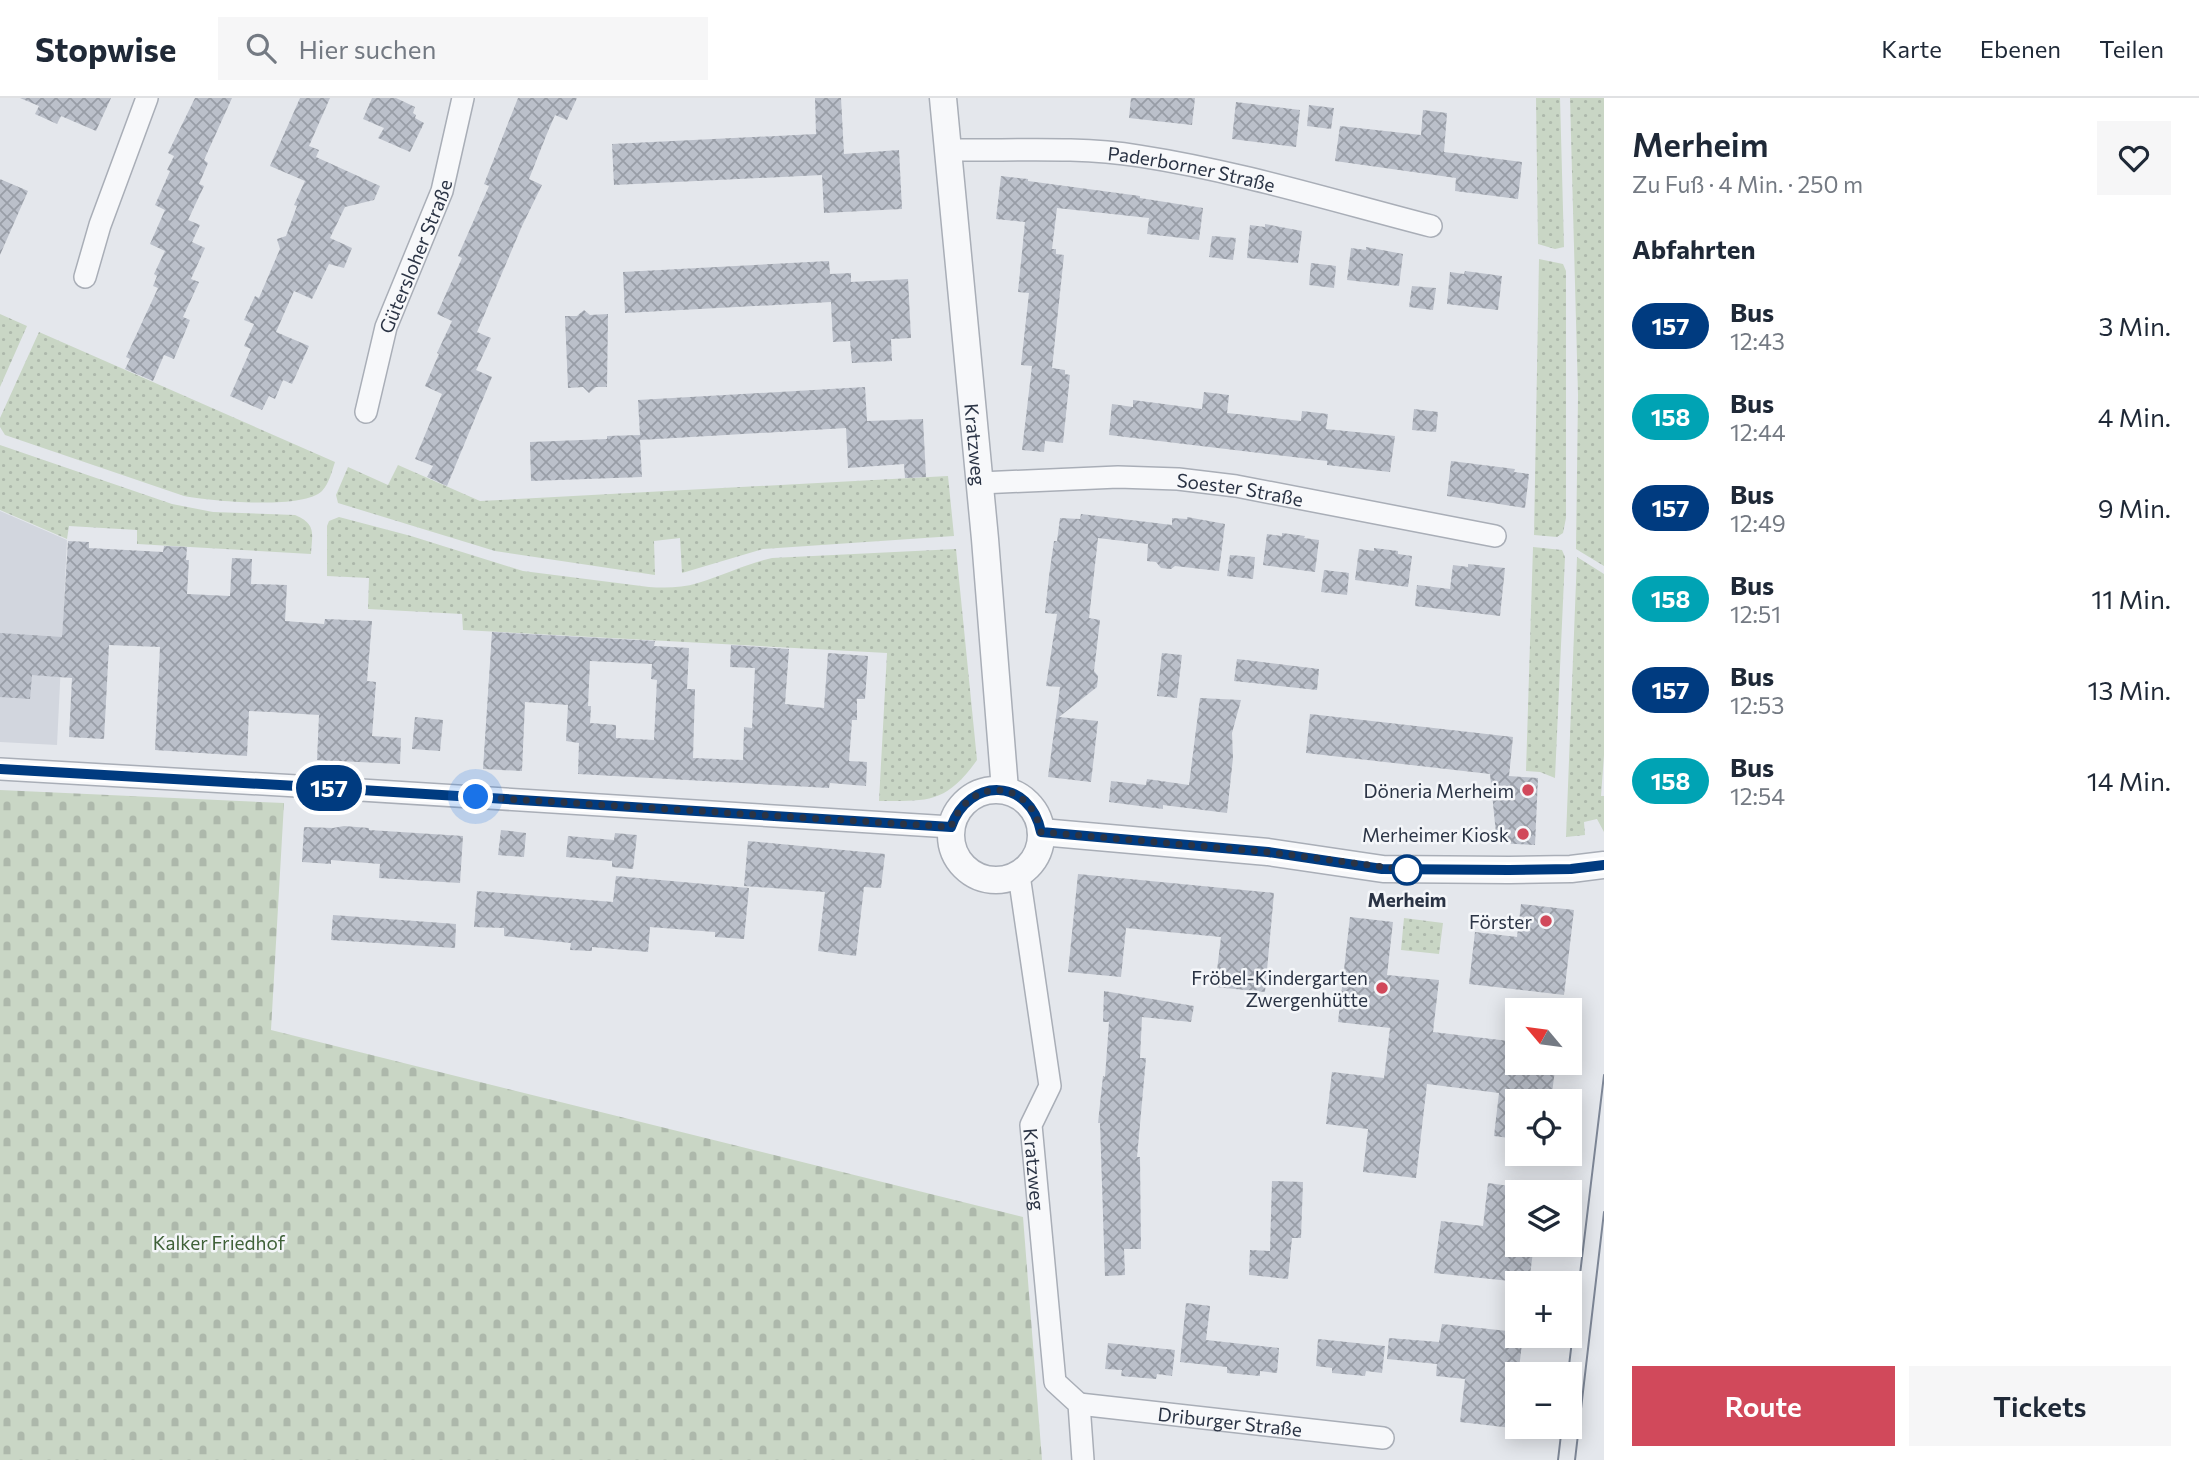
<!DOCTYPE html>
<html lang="de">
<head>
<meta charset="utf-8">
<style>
  :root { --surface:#fff; --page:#f6f6f7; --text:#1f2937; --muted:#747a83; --line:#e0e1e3; --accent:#d1495b }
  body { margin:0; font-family:Commissioner,sans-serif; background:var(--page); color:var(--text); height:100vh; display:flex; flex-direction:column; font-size:26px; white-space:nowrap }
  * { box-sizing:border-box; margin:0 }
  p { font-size:23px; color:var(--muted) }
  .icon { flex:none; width:38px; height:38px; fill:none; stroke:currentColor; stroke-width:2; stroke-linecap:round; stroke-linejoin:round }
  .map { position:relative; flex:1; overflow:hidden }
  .side { display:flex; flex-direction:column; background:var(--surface); width:595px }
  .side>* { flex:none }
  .badge { padding:0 14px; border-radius:23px; font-size:24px; line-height:46px }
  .needle { width:46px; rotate:299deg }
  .tools { position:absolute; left:1505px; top:900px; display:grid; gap:14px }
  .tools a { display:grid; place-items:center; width:77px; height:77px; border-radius:0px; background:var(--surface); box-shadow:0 4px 18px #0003; font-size:35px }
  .you { position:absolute; width:35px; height:35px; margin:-18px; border:5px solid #fff; border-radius:50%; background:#1a73e8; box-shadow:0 0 0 10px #1a73e833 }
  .map>.badge { position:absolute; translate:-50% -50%; box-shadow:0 0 0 4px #fff }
  h2 { padding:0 28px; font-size:26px; line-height:63px }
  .round { display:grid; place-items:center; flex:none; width:74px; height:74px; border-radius:0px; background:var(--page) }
  .overview { display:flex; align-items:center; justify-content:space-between; height:119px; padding:0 28px }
  h1 { font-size:33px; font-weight:600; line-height:52px }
  .cta { display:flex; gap:14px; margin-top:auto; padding:14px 28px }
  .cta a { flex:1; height:80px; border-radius:0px; background:var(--accent); color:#fff; font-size:28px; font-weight:600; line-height:80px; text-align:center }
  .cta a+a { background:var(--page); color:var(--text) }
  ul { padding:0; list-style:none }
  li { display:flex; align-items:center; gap:21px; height:91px; padding:0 28px }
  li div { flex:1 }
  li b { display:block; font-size:26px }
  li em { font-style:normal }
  li .badge { min-width:77px; font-weight:700; text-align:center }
  header { display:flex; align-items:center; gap:42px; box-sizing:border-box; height:98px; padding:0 35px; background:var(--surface); border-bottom:2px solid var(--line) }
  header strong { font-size:33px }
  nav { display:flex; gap:38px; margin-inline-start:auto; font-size:24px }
  .search { width:490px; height:63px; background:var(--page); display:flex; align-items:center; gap:18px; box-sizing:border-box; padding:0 24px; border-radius:0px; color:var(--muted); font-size:26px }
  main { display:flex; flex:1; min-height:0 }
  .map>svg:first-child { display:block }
  .built { fill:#d2d6de }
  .green { fill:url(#green-dots) }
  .cemetery { fill:url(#cemetery-stones) }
  .building { fill:url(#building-cross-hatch); fill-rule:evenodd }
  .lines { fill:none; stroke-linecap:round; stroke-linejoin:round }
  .minor-casing { stroke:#a9aeb7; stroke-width:24 }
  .tertiary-casing { stroke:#a9aeb7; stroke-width:29 }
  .minor { stroke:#f7f8fa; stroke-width:21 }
  .tertiary { stroke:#f7f8fa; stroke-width:26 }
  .tram { stroke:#7d8696; stroke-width:2 }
  .line-casing { stroke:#fff; stroke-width:16 }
  .line { stroke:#003b80; stroke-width:10 }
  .walk { stroke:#2b3445; stroke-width:7; stroke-dasharray:0 12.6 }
  .poi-dot { fill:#d1495b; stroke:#f4f6f9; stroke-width:2.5 }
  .stop-dot { fill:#fff; stroke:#003b80; stroke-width:3.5 }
  .labels { text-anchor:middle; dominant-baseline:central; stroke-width:5; stroke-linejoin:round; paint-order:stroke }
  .street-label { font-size:19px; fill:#2b3445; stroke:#f4f6f9 }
  .poi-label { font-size:19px; fill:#2b3445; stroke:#f4f6f9; text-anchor:end }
  .stop-label { font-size:19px; font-weight:bold; fill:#2b3445; stroke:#f4f6f9 }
  .park-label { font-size:19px; fill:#3f6138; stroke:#f4f6f9 }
</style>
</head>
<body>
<header>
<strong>Stopwise</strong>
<div class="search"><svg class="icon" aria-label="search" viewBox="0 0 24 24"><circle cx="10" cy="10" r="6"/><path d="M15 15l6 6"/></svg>Hier suchen</div>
<nav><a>Karte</a><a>Ebenen</a><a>Teilen</a></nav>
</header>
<main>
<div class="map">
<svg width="1604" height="1362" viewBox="0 0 1604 1362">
  <defs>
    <pattern id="green-dots" width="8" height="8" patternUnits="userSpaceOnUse" patternTransform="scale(1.75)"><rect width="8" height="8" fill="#c9d6c5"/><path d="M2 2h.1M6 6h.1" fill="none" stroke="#adb8ab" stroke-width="1.8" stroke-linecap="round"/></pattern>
    <pattern id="cemetery-stones" width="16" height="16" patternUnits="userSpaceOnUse" patternTransform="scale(1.75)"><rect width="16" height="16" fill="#c9d6c5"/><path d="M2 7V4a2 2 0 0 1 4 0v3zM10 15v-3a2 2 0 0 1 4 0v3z" fill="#adb8ab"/></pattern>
    <pattern id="building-cross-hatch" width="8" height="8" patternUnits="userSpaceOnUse" patternTransform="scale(1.75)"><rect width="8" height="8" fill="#bbc0ca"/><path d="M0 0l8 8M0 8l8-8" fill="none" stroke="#989da6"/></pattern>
  </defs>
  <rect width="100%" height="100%" fill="#e4e7ec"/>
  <!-- built -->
  <path class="built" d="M0,413l67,29 -10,205 -57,-3z"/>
  <!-- green -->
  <path class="green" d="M1536,0h24l4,149 -9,2 -17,-5z
    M1570,0h34v468l-28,-17 2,-154z
    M1539,161l24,5 3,7v247l-3,15 -6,4 -23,-2z
    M0,216l27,12 -27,61z
    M39,234l296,130c-3,9 -6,22 -13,29 -19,19 -112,10 -138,5l-179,-61 -5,-8v-9z
    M0,347l172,59 41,8 82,3c22,9 17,19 16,39l-174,-10v-14l-68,-4 -2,13 -67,-29z
    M398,367l82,36 468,-25 6,60 -191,13 -81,24 -2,-35 -26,3 1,34 -160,-24 -157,-48 -2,-8 12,-28 40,18z
    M339,419l72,19 112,35 126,16c16,1 33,1 49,-4 26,-8 48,-19 74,-25l184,-9 21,211c-31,44 -50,41 -98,41l8,-148 -424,-23 -1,-16 -94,-5 1,-31 -42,-2v-50l2,-5z
    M1533,449l29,3 3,7 -10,221 -15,-6 -14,-1z
    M1577,459l27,17v181l-3,41h3v36l-7,-13 -13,3 1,13 -19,2z
    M1404,820l39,5 -4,31 -38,-4z"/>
  <!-- cemetery -->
  <path class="cemetery" d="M0,692l284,13 -13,227 752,187 19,243h-1042z"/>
  <!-- building -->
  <path class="building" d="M20,0h91l-15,33 -35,-15 -4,8 -22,-10 4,-8z
    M195,0h37l-28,62 4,3 -9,21 5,2 -16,34 12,5 -8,17 13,6 -14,31 8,3 -16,35 7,3 -16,39 -10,-4 -11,26 -28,-12 5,-10 -4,-2 32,-69 -5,-2 4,-10 -3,-2 11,-23 -15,-7 15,-34 -10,-5 15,-34 -3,-1 7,-14 -6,-3z
    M300,0h30l-21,48 10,4 -3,7 64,29 -6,14 -29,7 -15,31 22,10 -8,20 -15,-4 -17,35 -18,-8 -18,41 33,14 -17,38 -9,-4 -8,19 -6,-3 -7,14 -32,-14 21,-47 -7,-3 10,-22 -10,-4 11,-24 4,2 21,-49 -3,-10 9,-3 11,-30 -3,-1 11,-24 -35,-15z
    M372,0h24l19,9 -2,6 3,2 -1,3 9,5 -14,29 -32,-14 6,-10 -21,-9z
    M518,0h59l-10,22 -12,-5 -9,21 -17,43 13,6 -20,41 -45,106 14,6 -15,32 16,7 -45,109 -20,-9 6,-11 -18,-7 27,-65 -17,-8 14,-32 -2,-1 15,-32 -15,-7 25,-56 -4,-2 31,-70 -5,-2z
    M815,0h26l3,56 55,-4 3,59 -78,4 -2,-38 -208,10 -2,-41 204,-10z
    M1131,0h64l-3,27 -63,-7z
    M1236,4l64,8 -4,37 -64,-8z
    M1309,7l25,3 -3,21 -24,-3z
    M1423,12l24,3 -3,39 78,10 -4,37 -63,-8 1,-13 -121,-17 5,-35 81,9z
    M1001,78l27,3v2l112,15v2l63,10 -4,32 -52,-6 2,-16 -92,-10 -5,41h4v5l8,1 -12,113 13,2v4l5,1 -7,68 -18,-2 -1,11 -22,-2 10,-84 -11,-1 8,-72 -11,-1 7,-70 -29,-3z
    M0,81l28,12 -28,64z
    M1265,126l37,7 -4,32 -51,-5 3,-33 15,2z
    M1212,138l24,2 -3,22 -24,-3z
    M1366,149l37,7 -4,32 -52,-6 4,-32 15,2z
    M829,163l1,13 21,-1v9l57,-3 3,59 -20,1 1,22 -40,2 -2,-22 -17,1 -2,-40 -206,11 -2,-41z
    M1311,165l25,3 -2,22 -25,-3z
    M1465,173l37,5 -4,34 -51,-6 3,-32 14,2z
    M1412,188l24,2 -3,22 -24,-3z
    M584,212l6,5 18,-1 -1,73h-11l-7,6 -6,-6 -15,1 -3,-72h12z
    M865,289l2,34 56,-2 3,58 -21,1 -1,-14 -56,4 -2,-40 -206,12 2,37 -111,4 -1,-39 77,-3v-3l33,-1 -2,-35z
    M1204,294l25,3 -2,18 74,8 1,-10 26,3 -2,15 69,7 -5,36 -63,-7v-4l-218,-26 3,-31 21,3v-7l69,9z
    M1414,311l24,3 -2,20 -24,-2z
    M1451,363l64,8 -1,3 15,2 -4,34 -78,-12z
    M1081,416l91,11v-7l15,1v-2l38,7 -6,47 -44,-5 -4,3 -10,-1 -5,-6 -9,-1 1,-17 -50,-6 -9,80 11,2 -6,51 4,5 -1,11 -38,30 39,4 -7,61 -43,-5 12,-90 -14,-1 11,-72 -12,-1 4,-37 5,-35h3l3,-23 20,1z
    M1282,435l23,3 -1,2 15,2 -4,32 -52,-7 4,-31 15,2z
    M68,443l21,1v6l74,4 1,-6 23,1 -1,13h3l-2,34 43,2 2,-38 20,1 -1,25 36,1 -2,36 39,3 1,-5 47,2 -5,60 9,1 -4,54 29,2 -1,26 -83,-4 2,-45 -48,-3 -22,-1 -2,45 -92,-6 5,-103 -51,-2 -5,94 -35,-2 3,-59 -40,-3 -2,24 -30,-2v-64l62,4z
    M1374,450l24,3v3l14,2 -4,31 -53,-7 4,-31 15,2z
    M1230,457l25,2 -2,22 -26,-3z
    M1468,466l37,4 -5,48 -85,-10 2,-21 33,4 3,-24 15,2z
    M1324,472l25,3 -2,22 -26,-3z
    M492,534l163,9 -1,5 35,2 -2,41h8l-2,69 50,2 1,-33 8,1 3,-60 -25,-1 1,-22 58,4 -4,55 39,4 4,-55 40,3 -3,43h-8v21h-5l-3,41 18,1 -1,24 -36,-3 -1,5 -251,-14 1,-31 -13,-2 2,-36 -43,-3 -3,69 -39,-2zM590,563l62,3 -1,15 6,1 -3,60 -38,-2v-13l-26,-2 1,-17h-3z
    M1162,555l20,2 -5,43 -20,-2z
    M1237,561l82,10 -2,21 -83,-9z
    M1200,600l41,2 -9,33 1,25 -6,55 -64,-8v4l-54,-7 2,-21 35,4 1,-6 42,6z
    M1310,616l203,23 -4,39 29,2 -3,67 -38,-2 -7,-69 -184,-21z
    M415,619l28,3 -3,31 -28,-2z
    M344,728l25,2v2l94,6 -3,47 -81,-5 1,-14 -49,-4v4l-29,-2 2,-35 29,1z
    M501,732l25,3 -2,24 -26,-2z
    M615,735l22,2 -4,34 -21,-2v-6l-46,-4 2,-21 46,4z
    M748,743l137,13 -4,34 -17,-1 -8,69 -38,-5 7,-59 -81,-6z
    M1078,776l196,19 -9,99 -50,-5 6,-50 -95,-9 -5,49 -53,-5z
    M616,778l133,12 -5,51 -29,-2v-5l-65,-5 -2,25 -56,-5v4l-22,-1 1,-7 -67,-7v-8l-30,-1 3,-36 136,11z
    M1521,806l53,6 -10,85 -95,-11 6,-52 42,5z
    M333,817l123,9 -1,24 -124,-8z
    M1350,819l43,5 -6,53 52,5 -6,52 84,10v20h39l-5,39h-34v38l-23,-3 5,-43 -72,-9 -11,94 -53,-6 5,-43 -42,-5 6,-52 52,6 6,-50 -52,-6z
    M1104,893l90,15 -3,16 -49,-5 -2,41h6l-9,99h3l1,92h-17l1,26 -20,1 -5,-153h-2l5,-47 2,1 4,-55h-6z
    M1272,1083l31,1 -2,56h-9l-4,41 -39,-4 1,-25 20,1z
    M1488,1085l29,4v57h17l-5,39 -95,-10 7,-52 42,5z
    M1186,1205l24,3 -4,34 73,8 -2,25 -17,-2v5l-33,-3v-6l-47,-5z
    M1442,1226l75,8v3h6l-11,93 -52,-6 5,-43 -29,-3 1,-12 -50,-5 2,-21 50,4z
    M1318,1241l67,7 -3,27 -16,-2 -1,5 -33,-3v-5l-16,-2z
    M1108,1245l67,7 -3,26 -15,-2 -1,5 -35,-3 1,-6 -17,-1z"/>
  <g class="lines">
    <defs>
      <g id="minor">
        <path id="s1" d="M946,52c65,1 129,-4 193,6 98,15 195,45 292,70"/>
        <path d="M85,179l15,-52 47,-127"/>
        <path id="s2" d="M366,314l20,-85 56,-136 21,-93"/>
        <path id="s3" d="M980,385l138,-6 60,2 58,7 259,50"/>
        <path d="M0,671l297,17 654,41"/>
        <path id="s4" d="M1019,777l31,211 -19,39 24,257 24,22 4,56"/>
        <path id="s5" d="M1079,1306l304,34"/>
      </g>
      <g id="tertiary">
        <path id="s6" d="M943,0l42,441 20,251"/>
        <circle cx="996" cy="737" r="45"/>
        <path d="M1041,734l227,20 115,17 126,1 62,-1 33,-4"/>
      </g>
    </defs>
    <!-- minor casing -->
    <use href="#minor" class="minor-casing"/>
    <!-- tertiary casing -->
    <use href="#tertiary" class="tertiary-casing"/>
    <!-- minor -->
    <use href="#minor" class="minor"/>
    <!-- tertiary -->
    <use href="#tertiary" class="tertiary"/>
    <!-- tram -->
    <path class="tram" d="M1568,1276l36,-299
      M1558,1362l4,-34
      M1575,1362l29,-248"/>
  </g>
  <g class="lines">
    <defs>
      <path id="line" d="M0,671l297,17 654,41c18,-51 79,-49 90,5l227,20 114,17 127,1 62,-1 33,-4"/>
    </defs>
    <!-- line casing -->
    <use href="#line" class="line-casing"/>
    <!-- line -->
    <use href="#line" class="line"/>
    <!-- walk -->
    <path class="walk" d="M476,699l475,30c18,-51 79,-49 90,5l227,20 139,18"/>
  </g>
  <!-- markers -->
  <g class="poi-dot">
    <circle cx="1528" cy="692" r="7"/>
    <circle cx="1523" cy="736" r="7"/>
    <circle cx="1546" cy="823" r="7"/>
    <circle cx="1382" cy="890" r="7"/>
  </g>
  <circle class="stop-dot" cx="1407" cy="772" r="14"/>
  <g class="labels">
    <!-- street labels -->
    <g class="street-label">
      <text stroke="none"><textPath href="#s1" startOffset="247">Paderborner Straße</textPath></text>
      <text stroke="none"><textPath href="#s2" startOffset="164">Gütersloher Straße</textPath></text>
      <text stroke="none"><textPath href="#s6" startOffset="348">Kratzweg</textPath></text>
      <text stroke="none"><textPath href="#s3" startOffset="261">Soester Straße</textPath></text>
      <text stroke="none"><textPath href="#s4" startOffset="301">Kratzweg</textPath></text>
      <text stroke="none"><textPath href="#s5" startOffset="152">Driburger Straße</textPath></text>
    </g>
    <!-- poi labels -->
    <g class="poi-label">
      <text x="1514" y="692">Döneria Merheim</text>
      <text x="1509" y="736">Merheimer Kiosk</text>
      <text x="1532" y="823">Förster</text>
      <text x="1368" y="879">Fröbel-Kindergarten<tspan x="1368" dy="22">Zwergenhütte</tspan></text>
    </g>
    <!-- stop labels -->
    <g class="stop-label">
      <text x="1407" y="801">Merheim</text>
    </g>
    <!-- park labels -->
    <g class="park-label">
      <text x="219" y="1144">Kalker Friedhof</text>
    </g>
  </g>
</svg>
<div class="tools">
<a><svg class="needle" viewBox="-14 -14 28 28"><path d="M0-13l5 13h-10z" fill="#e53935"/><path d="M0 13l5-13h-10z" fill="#747a83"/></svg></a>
<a><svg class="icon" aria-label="locate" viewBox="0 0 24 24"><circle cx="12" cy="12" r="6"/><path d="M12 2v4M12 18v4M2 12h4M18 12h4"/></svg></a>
<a><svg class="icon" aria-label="layers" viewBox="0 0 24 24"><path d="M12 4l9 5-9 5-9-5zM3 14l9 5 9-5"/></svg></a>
<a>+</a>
<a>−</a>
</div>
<div class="you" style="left:476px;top:699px"></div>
<b class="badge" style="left:329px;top:690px;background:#003b80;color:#fff">157</b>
</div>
<section class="side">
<div class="overview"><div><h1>Merheim</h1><p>Zu Fuß · 4 Min. · 250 m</p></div><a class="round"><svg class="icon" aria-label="heart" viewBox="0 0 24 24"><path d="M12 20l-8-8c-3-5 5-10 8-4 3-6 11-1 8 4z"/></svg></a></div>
<h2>Abfahrten</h2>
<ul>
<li><span class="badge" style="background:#003b80;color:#fff">157</span><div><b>Bus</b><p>12:43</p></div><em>3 Min.</em></li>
<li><span class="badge" style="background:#00a3b4;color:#fff">158</span><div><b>Bus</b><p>12:44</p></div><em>4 Min.</em></li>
<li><span class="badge" style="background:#003b80;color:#fff">157</span><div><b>Bus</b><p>12:49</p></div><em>9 Min.</em></li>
<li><span class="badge" style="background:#00a3b4;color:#fff">158</span><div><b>Bus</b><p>12:51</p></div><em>11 Min.</em></li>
<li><span class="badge" style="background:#003b80;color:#fff">157</span><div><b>Bus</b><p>12:53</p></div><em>13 Min.</em></li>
<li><span class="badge" style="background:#00a3b4;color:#fff">158</span><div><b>Bus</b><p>12:54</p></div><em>14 Min.</em></li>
</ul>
<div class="cta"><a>Route</a><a>Tickets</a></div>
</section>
</main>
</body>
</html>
